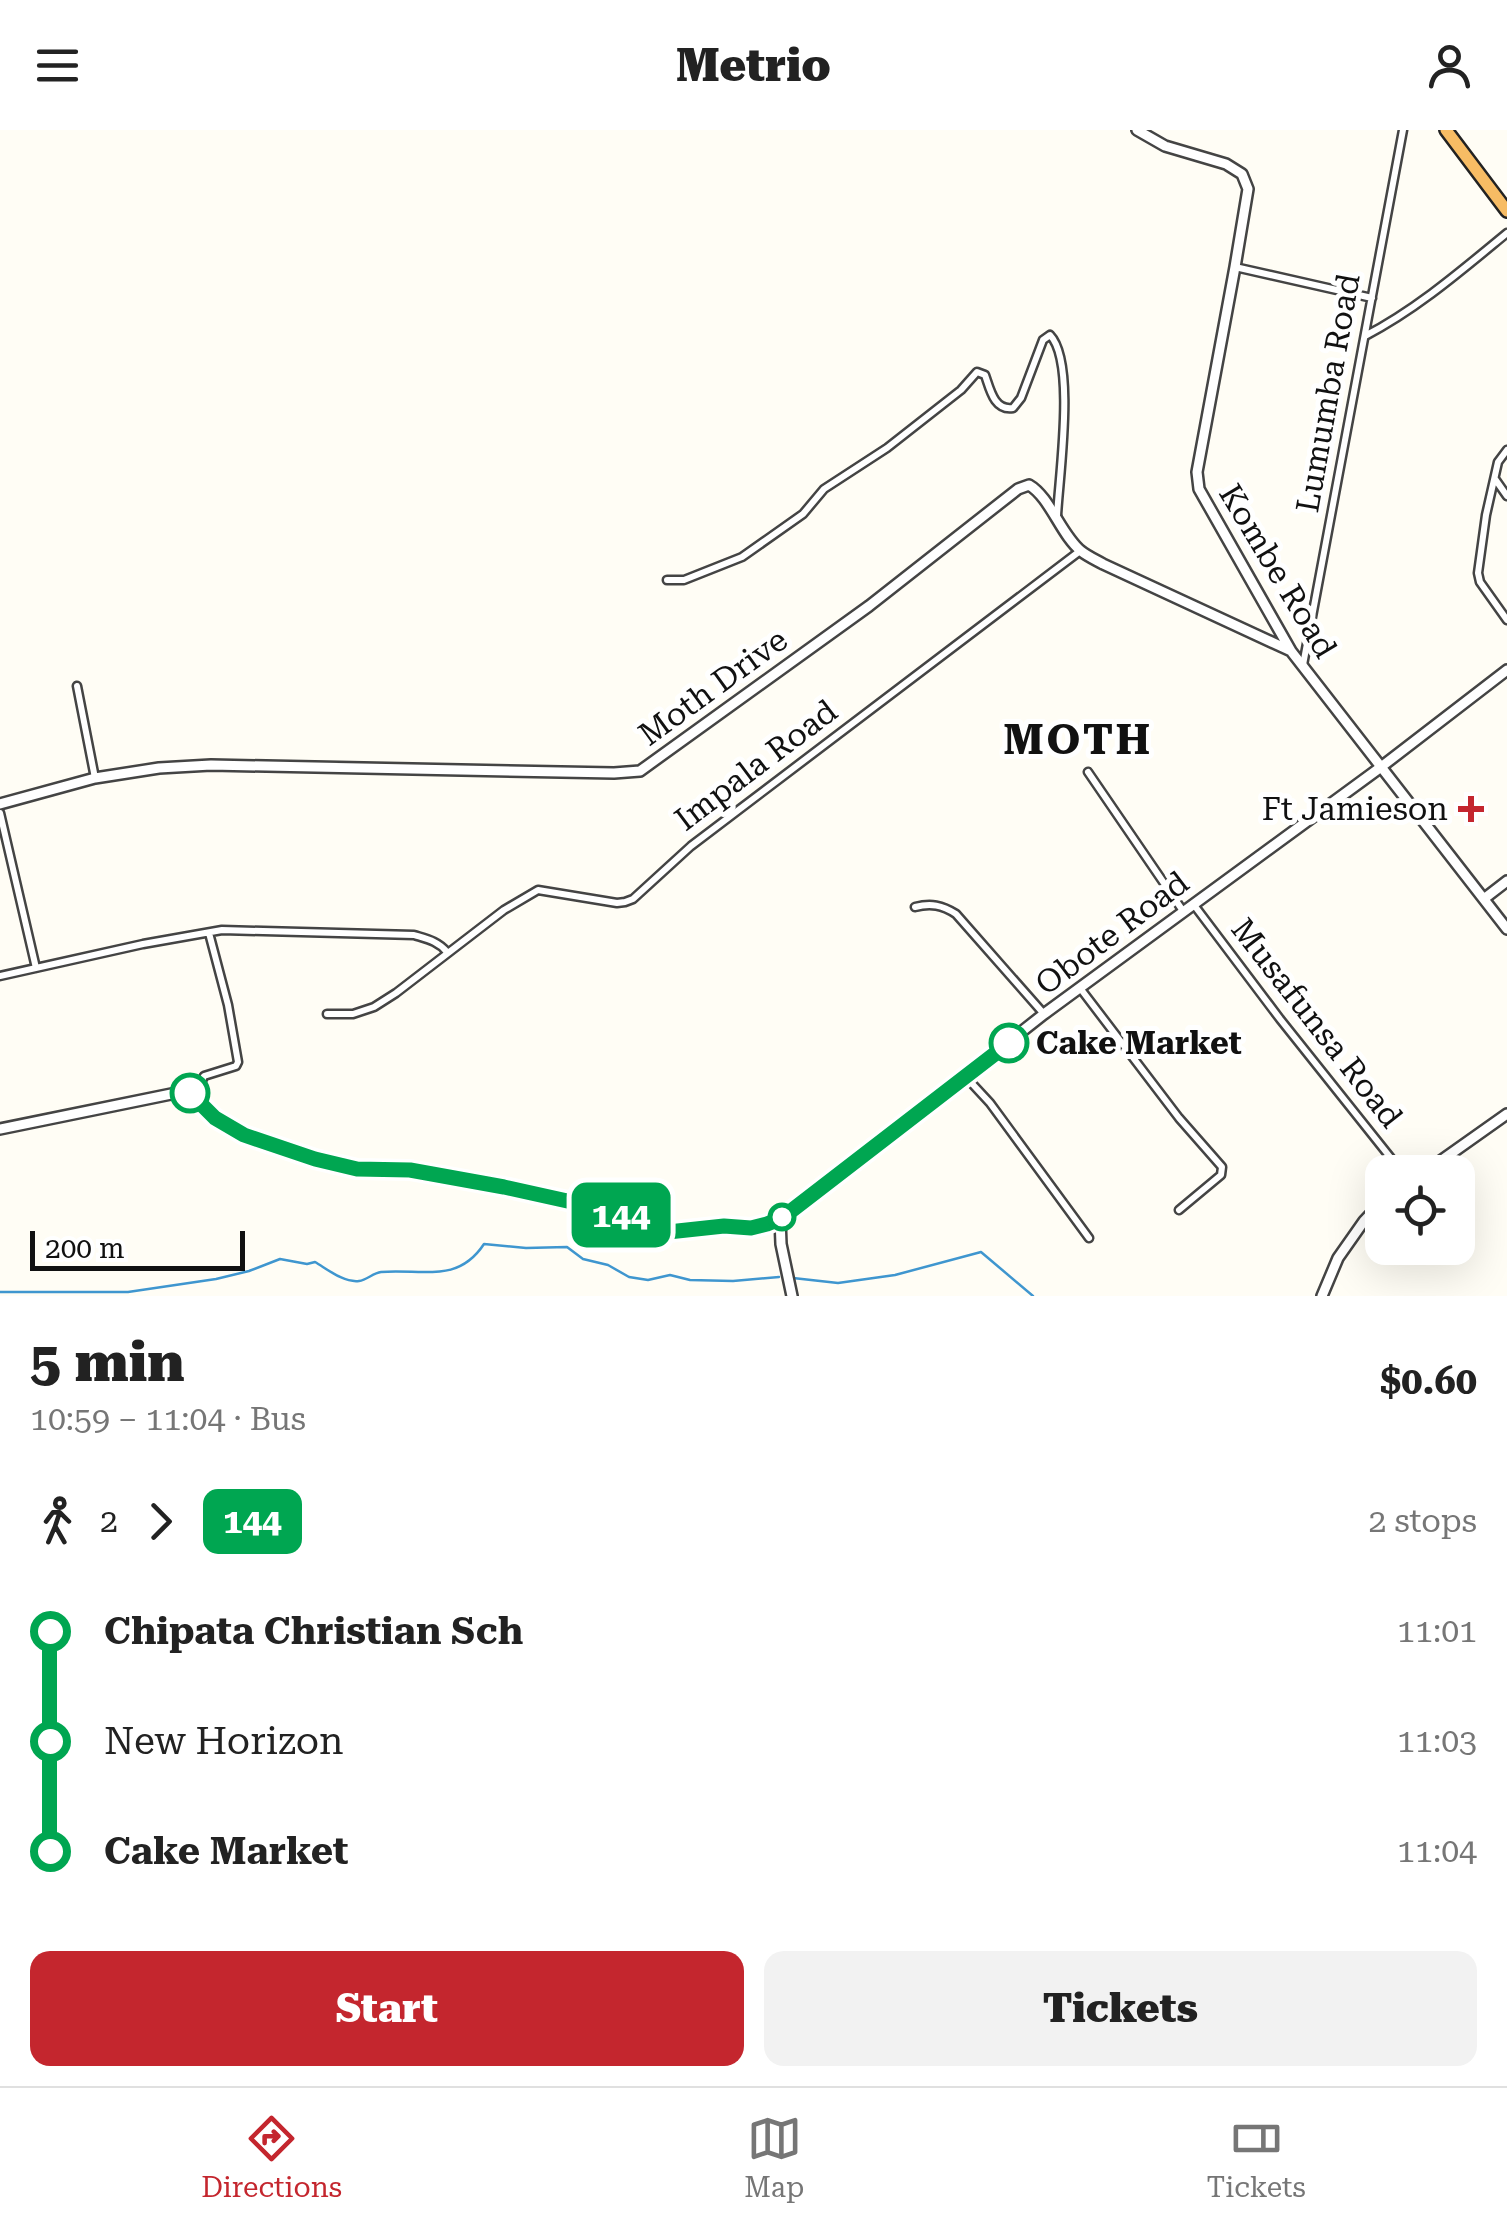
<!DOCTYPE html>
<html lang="en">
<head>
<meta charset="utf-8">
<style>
  :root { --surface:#fff; --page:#f2f2f2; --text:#222; --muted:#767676; --line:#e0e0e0; --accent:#c4262e }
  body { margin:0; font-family:"Roboto Serif",serif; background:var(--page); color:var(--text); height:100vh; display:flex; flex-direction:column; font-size:38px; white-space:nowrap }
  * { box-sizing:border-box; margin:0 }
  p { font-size:32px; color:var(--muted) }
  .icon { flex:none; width:55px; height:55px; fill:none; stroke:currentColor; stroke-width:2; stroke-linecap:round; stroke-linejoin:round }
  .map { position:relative; height:1166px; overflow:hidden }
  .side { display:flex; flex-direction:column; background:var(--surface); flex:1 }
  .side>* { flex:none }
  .badge { padding:0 20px; border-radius:15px; font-size:35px; line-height:65px }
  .buttons { position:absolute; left:1365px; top:1025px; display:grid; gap:20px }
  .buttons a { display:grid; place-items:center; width:110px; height:110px; border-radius:20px; background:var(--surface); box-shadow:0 10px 40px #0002; font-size:50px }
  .scale { position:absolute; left:30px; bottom:25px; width:215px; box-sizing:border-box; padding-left:10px; border:5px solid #111; border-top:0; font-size:28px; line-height:35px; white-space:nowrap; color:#111; -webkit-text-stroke:8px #fff; paint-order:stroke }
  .map>.badge { position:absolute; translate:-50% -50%; box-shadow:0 0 0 5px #fff }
  .legs { display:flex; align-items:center; gap:15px; height:110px; padding:0 30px; font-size:32px }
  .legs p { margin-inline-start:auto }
  .head { display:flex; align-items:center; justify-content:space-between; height:170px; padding:0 30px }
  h1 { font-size:55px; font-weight:800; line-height:75px }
  .primary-button { display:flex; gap:20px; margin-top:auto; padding:20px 30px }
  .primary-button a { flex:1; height:115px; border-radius:20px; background:var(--accent); color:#fff; font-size:40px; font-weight:800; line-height:115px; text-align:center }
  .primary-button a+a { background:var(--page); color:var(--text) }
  ul { padding:0 30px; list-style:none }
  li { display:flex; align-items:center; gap:35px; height:110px; font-size:38px }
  li i { display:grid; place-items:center; width:15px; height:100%; margin:0 12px; background:currentColor }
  li i::after { content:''; width:25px; height:25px; margin:-12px; border:8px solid; border-radius:50%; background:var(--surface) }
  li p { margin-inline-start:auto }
  li:first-child i { background:linear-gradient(#0000 50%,currentColor 0) }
  li:last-child i { background:linear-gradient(currentColor 50%,#0000 0) }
  header { display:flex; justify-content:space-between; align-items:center; height:130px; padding:0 30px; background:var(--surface); font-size:45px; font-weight:800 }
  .dock { display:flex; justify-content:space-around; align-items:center; height:140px; border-top:2px solid var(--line); background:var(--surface); font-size:28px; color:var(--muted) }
  .dock a { display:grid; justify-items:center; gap:5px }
  .dock .active { color:var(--accent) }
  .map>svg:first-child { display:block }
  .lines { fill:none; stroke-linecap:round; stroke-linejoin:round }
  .stream { stroke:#3f96cf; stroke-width:2.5 }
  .minor-casing { stroke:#444; stroke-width:11 }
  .tertiary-casing { stroke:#444; stroke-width:14 }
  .trunk-casing { stroke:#222; stroke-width:16 }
  .minor { stroke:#fff; stroke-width:6 }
  .tertiary { stroke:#fff; stroke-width:9 }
  .trunk { stroke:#f7bc64; stroke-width:11 }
  .line-1-casing { stroke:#fff; stroke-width:22 }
  .line-1 { stroke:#00a651; stroke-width:15 }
  .poi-dot { fill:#c4262e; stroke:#fff; stroke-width:4 }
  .stop-1-dot { fill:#fff; stroke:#00a651; stroke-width:5 }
  .labels { text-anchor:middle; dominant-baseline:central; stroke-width:10; stroke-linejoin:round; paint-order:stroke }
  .street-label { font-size:32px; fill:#111; stroke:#fff }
  .poi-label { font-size:32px; fill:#111; stroke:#fff; text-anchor:end }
  .stop-label { font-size:32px; font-weight:bold; fill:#111; stroke:#fff; text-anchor:start }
  .district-label { font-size:42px; font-weight:bold; letter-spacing:2.5px; fill:#111; stroke:#fff }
</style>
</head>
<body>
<header><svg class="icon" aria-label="menu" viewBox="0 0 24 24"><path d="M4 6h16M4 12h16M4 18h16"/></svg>Metrio<svg class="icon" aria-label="person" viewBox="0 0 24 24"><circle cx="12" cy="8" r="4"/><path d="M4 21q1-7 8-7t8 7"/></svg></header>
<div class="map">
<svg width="1507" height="1166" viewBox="0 0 1507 1166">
  <rect width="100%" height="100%" fill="#fffdf5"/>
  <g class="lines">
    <!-- stream -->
    <path class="stream" d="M793,1148l45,5 57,-8 86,-23 52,44
      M0,1162h128l88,-13 33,-8 31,-12 27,5 8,-2c12,7 29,21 44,19 8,-1 14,-8 22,-9 39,-4 76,13 103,-28l42,4 41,-1 16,12 25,6 21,12 19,3 22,-5 20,5 43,1 46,-4"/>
    <defs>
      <path id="minor" d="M1235,137l137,31
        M1365,206c52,-27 97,-66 142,-103
        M1507,320l-9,12 -12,53 -8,58 2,9 27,38
        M1495,349l12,17
        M667,450h17l58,-23 61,-43 21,-25 63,-41 74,-58 16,-18 8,3c5,14 9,36 28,33l8,-10 22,-58 7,-5c26,27 9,141 7,181
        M1303,535l100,-535
        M77,556l18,92
        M1088,642l95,139
        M0,683l36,155
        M1194,775l86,114 122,153
        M915,777c16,-4 27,-2 41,7l88,100
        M0,846l143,-32 79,-14 192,5c13,4 24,6 33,17
        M1080,858l99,130 43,49 -1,8 -42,35
        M327,884h26l21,-7 22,-14 108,-83 34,-20 79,13 8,-1 8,-3 58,-53 389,-295
        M965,946l25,27 99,135
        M195,967l9,-21 32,-10 2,-4 -10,-57 -19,-72"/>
      <path id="tertiary" d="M1137,0l28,16 61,18 16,10 6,15 -13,78 -38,205 2,17 92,162 216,278
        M0,674l95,-26 64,-10 52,-3 403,8 26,-2 229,-165 149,-117 11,-4c21,12 32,50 52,66 6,5 15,9 22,13l188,87
        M1485,768l22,-17
        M0,999l181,-37 9,1 25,25 29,17 71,24 42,10 53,1 94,17 95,21 21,6 18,14 21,5 108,-8 18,-9 88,-67 171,-135 337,-247 126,-97
        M1425,1042l82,-58
        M780,1089l1,25 11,52
        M1322,1166l16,-38 26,-37 18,-19"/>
      <path id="trunk" d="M1446,0l61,81"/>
    </defs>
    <!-- minor casing -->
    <use href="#minor" class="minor-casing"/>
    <!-- tertiary casing -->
    <use href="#tertiary" class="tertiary-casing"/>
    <!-- trunk casing -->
    <use href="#trunk" class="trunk-casing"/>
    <!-- minor -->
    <use href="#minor" class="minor"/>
    <!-- tertiary -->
    <use href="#tertiary" class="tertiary"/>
    <!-- trunk -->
    <use href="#trunk" class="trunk"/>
  </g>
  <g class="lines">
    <defs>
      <path id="line-1" d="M190,963l25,25 29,17 71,24 42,10 53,1 94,17 95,21 21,6 18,14 21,5 65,-7 27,2 16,-4 15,-6 227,-175"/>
    </defs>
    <!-- line-1 casing -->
    <use href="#line-1" class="line-1-casing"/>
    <!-- line-1 -->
    <use href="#line-1" class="line-1"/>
  </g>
  <!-- markers -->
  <path class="poi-dot" d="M1466 664h10v10h10v10h-10v10h-10v-10h-10v-10h10z"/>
  <g class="stop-1-dot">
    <circle cx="1009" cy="913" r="18"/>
    <circle cx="190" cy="963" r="18"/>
    <circle cx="782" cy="1087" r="12"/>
  </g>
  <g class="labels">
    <!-- street labels -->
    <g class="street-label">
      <text transform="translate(1328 263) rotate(-80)">Lumumba Road</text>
      <text transform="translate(1278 441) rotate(59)">Kombe Road</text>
      <text transform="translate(713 557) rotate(-36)">Moth Drive</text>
      <text transform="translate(756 635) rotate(-37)">Impala Road</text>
      <text transform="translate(1112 803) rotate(-37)">Obote Road</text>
      <text transform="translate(1317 893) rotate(52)">Musafunsa Road</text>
    </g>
    <!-- poi labels -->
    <g class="poi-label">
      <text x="1448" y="679">Ft Jamieson</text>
    </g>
    <!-- stop labels -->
    <g class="stop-label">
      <text x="1036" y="913">Cake Market</text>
    </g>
    <!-- district labels -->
    <g class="district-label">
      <text x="1078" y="609">MOTH</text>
    </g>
  </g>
</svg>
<div class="buttons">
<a><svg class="icon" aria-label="locate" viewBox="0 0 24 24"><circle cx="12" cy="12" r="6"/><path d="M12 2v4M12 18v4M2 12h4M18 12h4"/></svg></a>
</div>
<div class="scale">200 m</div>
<b class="badge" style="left:621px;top:1085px;background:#00a651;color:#fff">144</b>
</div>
<section class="side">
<div class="head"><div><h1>5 min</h1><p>10:59 – 11:04 · Bus</p></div><b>$0.60</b></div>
<div class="legs"><svg class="icon" aria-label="walk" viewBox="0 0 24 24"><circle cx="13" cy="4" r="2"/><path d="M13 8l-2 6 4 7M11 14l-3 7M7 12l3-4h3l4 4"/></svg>2<svg class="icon" aria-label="forward" viewBox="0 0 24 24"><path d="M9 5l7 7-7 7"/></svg><b class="badge" style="background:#00a651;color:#fff">144</b><p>2 stops</p></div>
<ul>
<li><i style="color:#00a651"></i><b>Chipata Christian Sch</b><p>11:01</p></li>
<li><i style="color:#00a651"></i><span>New Horizon</span><p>11:03</p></li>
<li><i style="color:#00a651"></i><b>Cake Market</b><p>11:04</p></li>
</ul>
<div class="primary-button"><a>Start</a><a>Tickets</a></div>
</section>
<nav class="dock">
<a class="active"><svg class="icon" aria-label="directions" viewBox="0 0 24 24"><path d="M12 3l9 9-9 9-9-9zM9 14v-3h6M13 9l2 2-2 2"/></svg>Directions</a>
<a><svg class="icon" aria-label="map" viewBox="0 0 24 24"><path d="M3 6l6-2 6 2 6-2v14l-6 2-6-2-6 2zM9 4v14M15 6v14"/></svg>Map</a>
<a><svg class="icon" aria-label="tickets" viewBox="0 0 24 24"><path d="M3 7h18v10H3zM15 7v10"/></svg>Tickets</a>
</nav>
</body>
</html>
